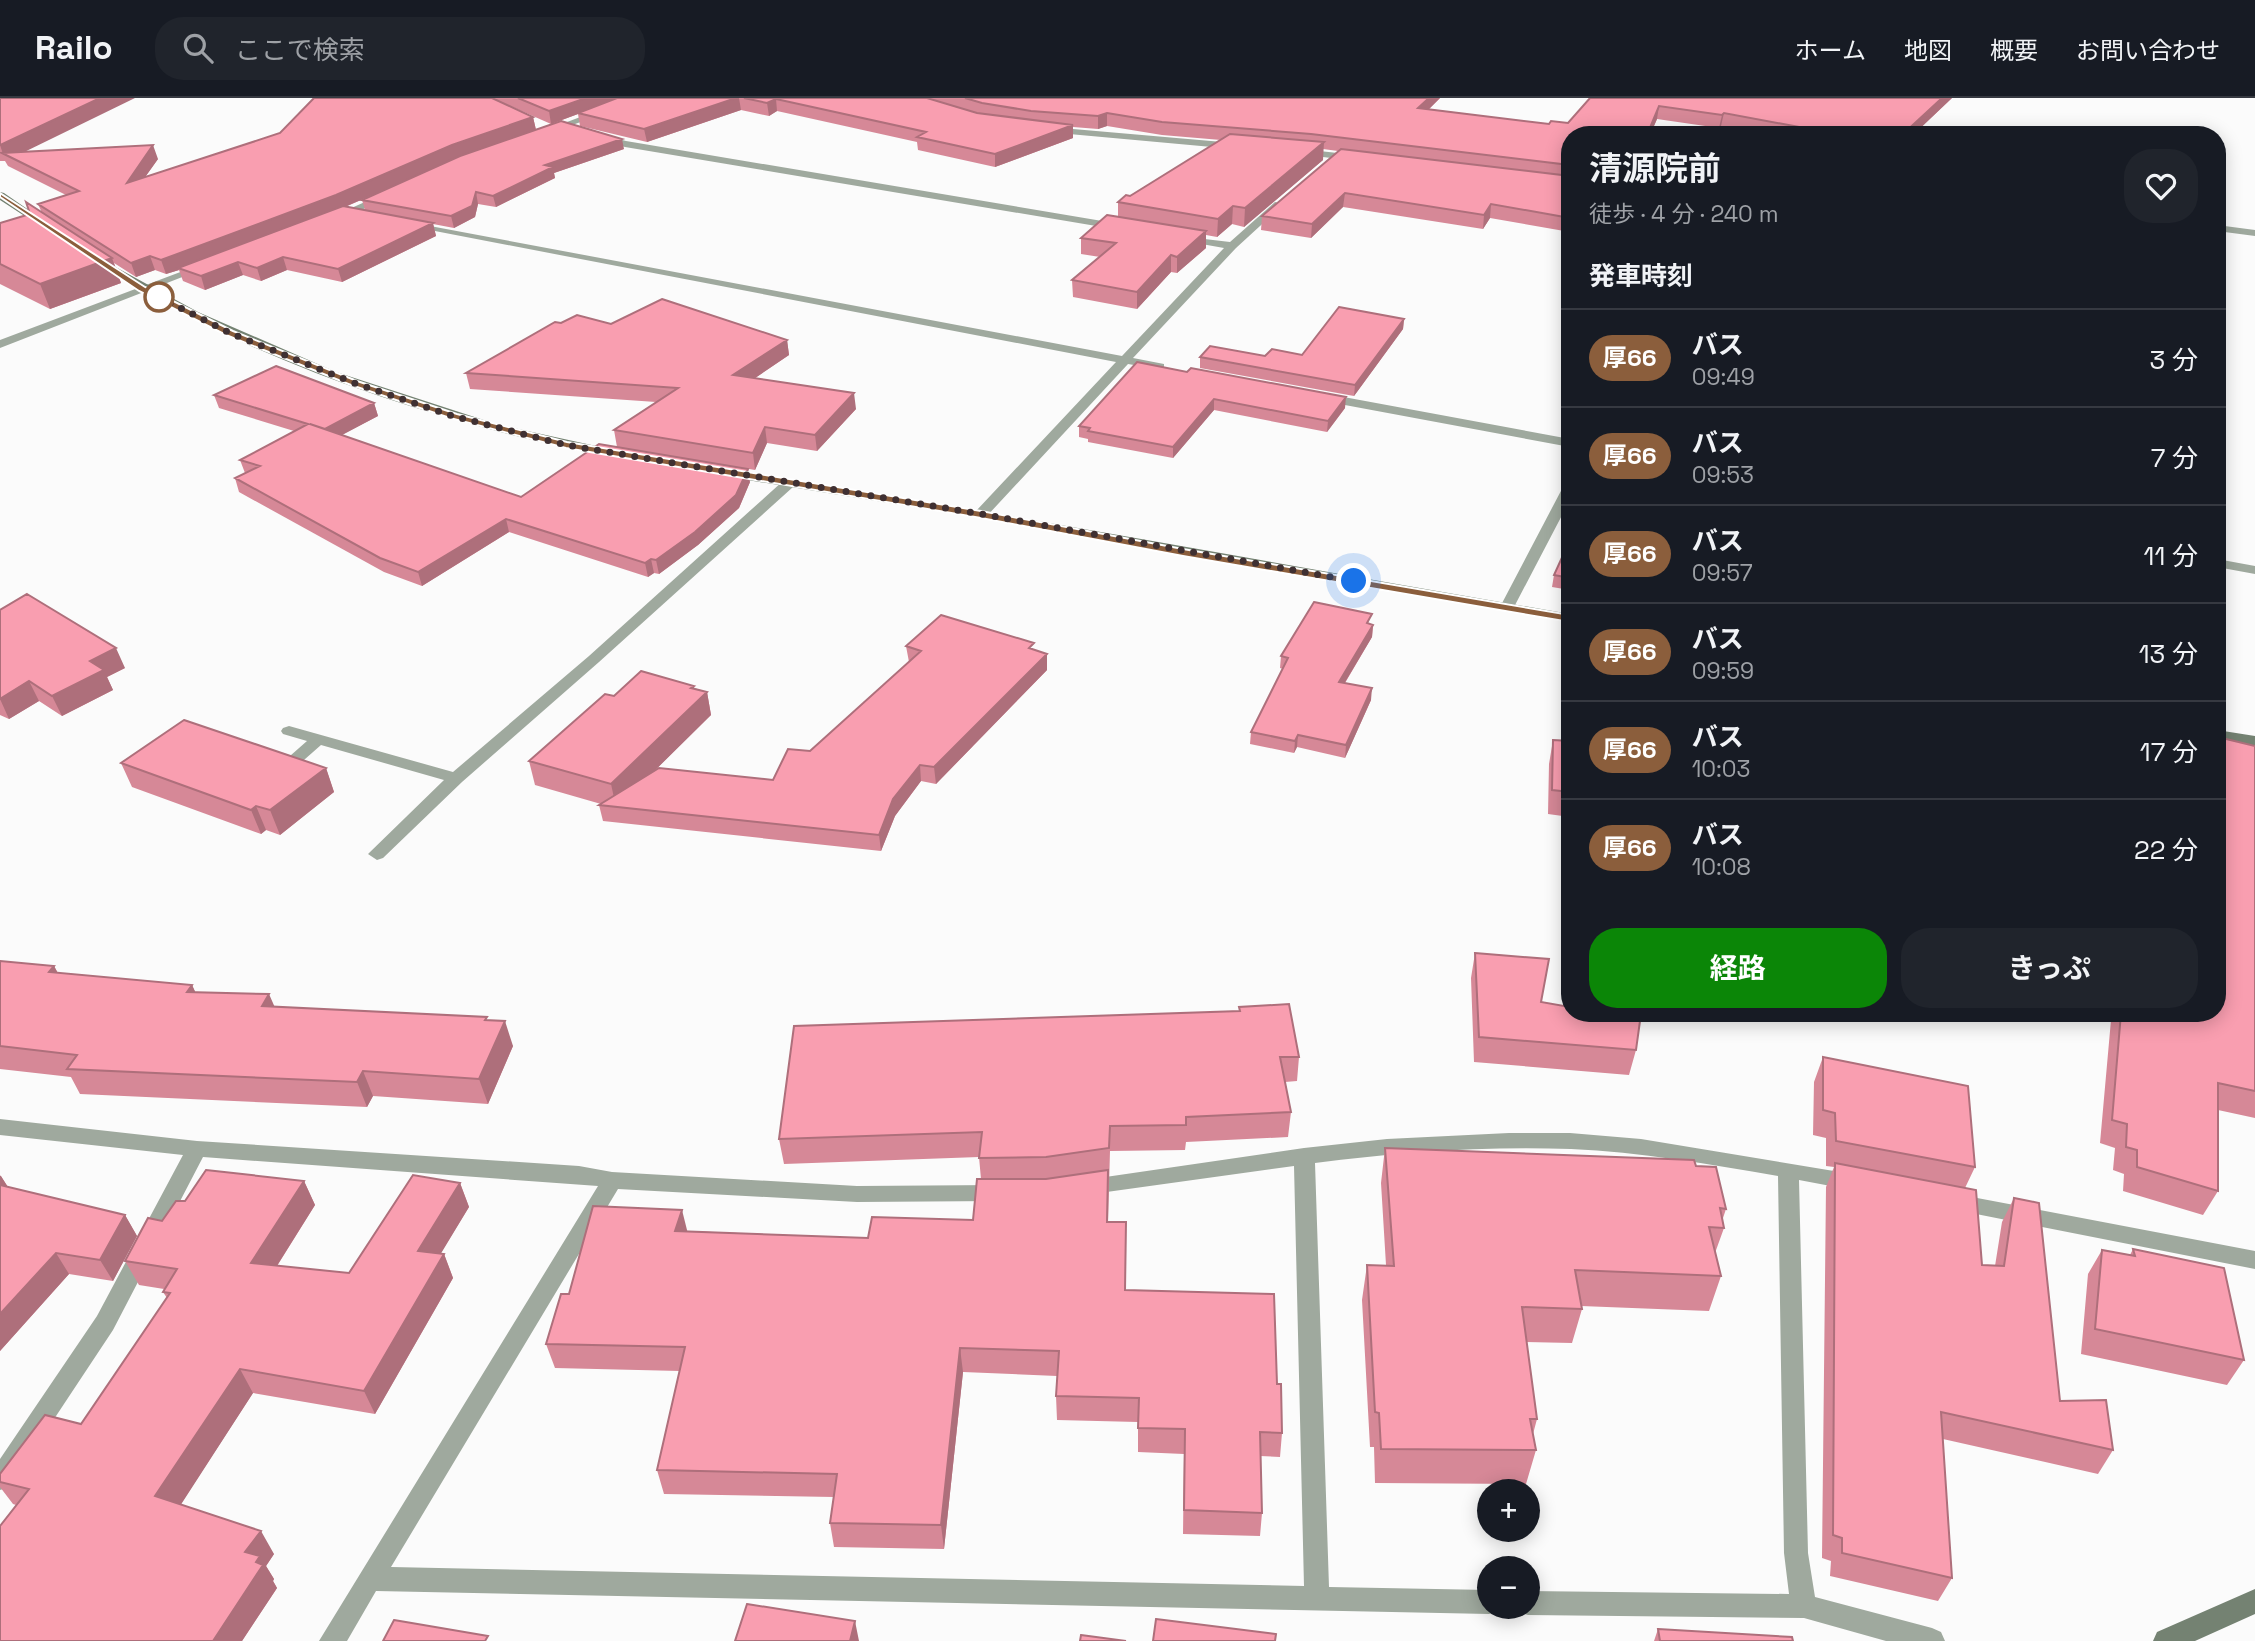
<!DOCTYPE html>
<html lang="ja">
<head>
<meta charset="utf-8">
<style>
  :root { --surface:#171b24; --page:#20242c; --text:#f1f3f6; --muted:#9ea1a6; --line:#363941; --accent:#0b8607 }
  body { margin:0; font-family:"Space Grotesk","Noto Sans JP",sans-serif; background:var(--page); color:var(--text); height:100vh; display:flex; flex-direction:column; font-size:26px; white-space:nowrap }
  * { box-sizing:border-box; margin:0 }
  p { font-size:23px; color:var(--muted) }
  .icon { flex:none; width:38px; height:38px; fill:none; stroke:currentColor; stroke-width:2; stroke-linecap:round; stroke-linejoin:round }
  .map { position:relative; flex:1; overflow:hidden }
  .details { position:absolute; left:1561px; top:28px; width:665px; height:896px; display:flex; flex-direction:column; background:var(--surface); border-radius:28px; box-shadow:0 4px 18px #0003 }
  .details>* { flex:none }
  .badge { padding:0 14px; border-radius:23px; font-size:24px; line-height:46px }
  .fabs { position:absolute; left:1477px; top:1381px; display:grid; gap:14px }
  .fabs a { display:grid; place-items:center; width:63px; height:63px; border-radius:50%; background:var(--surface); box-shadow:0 4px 18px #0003; font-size:35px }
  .you { position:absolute; width:35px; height:35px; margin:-18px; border:5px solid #fff; border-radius:50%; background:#1a73e8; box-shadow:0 0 0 10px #1a73e833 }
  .map>.badge { position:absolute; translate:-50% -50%; box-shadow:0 0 0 4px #fff }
  h2 { padding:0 28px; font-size:26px; line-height:63px }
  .round { display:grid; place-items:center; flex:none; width:74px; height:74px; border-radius:28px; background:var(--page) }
  .overview { display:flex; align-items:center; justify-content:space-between; height:119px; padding:0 28px }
  h1 { font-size:33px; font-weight:700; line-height:52px }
  .button { display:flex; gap:14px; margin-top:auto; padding:14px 28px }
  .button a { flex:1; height:80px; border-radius:28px; background:var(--accent); color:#fff; font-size:28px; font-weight:700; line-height:80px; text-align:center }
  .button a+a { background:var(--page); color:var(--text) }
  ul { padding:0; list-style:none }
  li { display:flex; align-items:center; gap:21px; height:98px; padding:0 28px; border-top:2px solid var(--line) }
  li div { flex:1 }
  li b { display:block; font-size:26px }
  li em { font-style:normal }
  li .badge { min-width:77px; font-weight:700; text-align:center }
  header { display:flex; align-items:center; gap:42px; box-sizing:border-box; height:98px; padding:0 35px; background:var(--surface); border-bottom:2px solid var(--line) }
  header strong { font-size:33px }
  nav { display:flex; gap:38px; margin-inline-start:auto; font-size:24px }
  .search { width:490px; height:63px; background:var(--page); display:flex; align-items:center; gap:18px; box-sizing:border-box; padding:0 24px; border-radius:28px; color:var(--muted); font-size:26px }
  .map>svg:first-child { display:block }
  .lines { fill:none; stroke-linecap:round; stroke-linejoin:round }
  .street { fill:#9fa99e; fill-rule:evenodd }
  .secondary { fill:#748272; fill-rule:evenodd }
  .wall { fill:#d68897; fill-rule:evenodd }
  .shaded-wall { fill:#ae6f7b }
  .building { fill:#f99eb0; stroke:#ae6f7b; stroke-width:2 }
  .line { fill:#8b5e3c; stroke:#fff; stroke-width:2 }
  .walk { stroke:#3f3032; stroke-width:7; stroke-dasharray:0 12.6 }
  .stop-dot { fill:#fff; stroke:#8b5e3c; stroke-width:3.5 }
</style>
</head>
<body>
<header>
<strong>Railo</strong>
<div class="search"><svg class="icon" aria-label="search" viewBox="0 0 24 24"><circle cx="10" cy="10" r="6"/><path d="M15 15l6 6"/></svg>ここで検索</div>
<nav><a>ホーム</a><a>地図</a><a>概要</a><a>お問い合わせ</a></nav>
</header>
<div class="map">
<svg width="2255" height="1543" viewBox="0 0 2255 1543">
  <rect width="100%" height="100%" fill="#fbfbfb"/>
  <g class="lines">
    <!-- street -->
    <path class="street" d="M631,0h14l-94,35 -8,-2z
      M1050,29l184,16 5,3 -5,3 -187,-17v-4z
      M600,36l26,7 494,83 5,3 -5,3 -495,-83 -28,-8 -2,-2z
      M1301,51l55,6 5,3 -5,3 -58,-7 -2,-2z
      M385,95l4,1v4l-51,22 -9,-2z
      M1275,104l9,2 -48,44 -103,110 31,6v6l-36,-6 -142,153 -5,1 -7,-4 2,-3 140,-149 -707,-136 5,-3 708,133 102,-108 -45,-8v-4l51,6z
      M2217,127l38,5v6l-38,-5z
      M199,167l9,2 -208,81v-8z
      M1322,295l248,46v8l-252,-47v-6z
      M788,382l7,4 -2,3 -194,175 -137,120 -79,76 -6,2 -9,-6 76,-74 -123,-35 -25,22 -6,1 -8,-5 25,-22 -24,-7 -2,-3 2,-3 6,-2 164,46 136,-116 194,-175z
      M1570,385v17l-56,107 -2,3h-10l-2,-3 63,-120z
      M2217,461l38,7v8l-38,-7z
      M0,1021l197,22 382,25 33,6 245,14 141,-1 7,2 4,6 -4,6 -7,2 -141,1 -239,-13 -227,378 913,19 -10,-420 -209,29 -7,-2 -3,-6 3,-6 226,-33 83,-9 122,-6h61l71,6 211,35 7,2 3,6 -3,6 -7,2 -53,-10 9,373 7,44 117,31 9,4 4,9h-59l-82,-23 -276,-3 -9,-3 -2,-6h11v-15l261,3 -5,-41 -6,-377c-69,-12 -138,-24 -207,-27 -85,-3 -172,3 -256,14l14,424 160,3v16h11l-2,5 -9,3 -1113,-23 -29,50h-28l279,-455 -395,-29 -90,173 -104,157 -9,3v-31l97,-143 86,-161 -183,-20z
      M1956,1096l299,57v18l-299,-59 -7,-2 -4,-6 4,-6z"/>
    <!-- secondary -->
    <path class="secondary" d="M0,94l4,1 48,33 -9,2 -43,-28z
      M99,160l99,54 138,60 160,52 123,27 1,3 -6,4c-181,-36 -362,-96 -519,-195l-1,-2z
      M728,371c281,45 561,97 842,145v8l-387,-66 -202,-38 -258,-42v-6z
      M2217,632l38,6v10l-38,-6z
      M2255,1491v25l-60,27h-42l4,-9z"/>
  </g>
  <!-- wall -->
  <path class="wall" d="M0,0l25,54 133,7 -13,18 388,-60 3,13 88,19 -70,24 1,5 -59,29 -18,-3 -3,13 -21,11 -21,-4 3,12 -94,46 -55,-12 -26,11 -18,-6 -38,15 -22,-9 -4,-11 -13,4 -11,-4 -19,7 -22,-14 7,20 -71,26 -50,-25v-61l42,-10 -4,-9 28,-9 -58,-29 -3,-5h-5zM455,61l-93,41 3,10 -20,-3z
    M492,0h948l-11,11 120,15 19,-1 22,-25h362l-39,37h-144l-48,-9 -2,2 -62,-9 -7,16h-80v97l-80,-14 -7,11 -140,-22 -32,31 -50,-8 1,-14 76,-65 -15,-2v11l-79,67 -12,-3 -15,13 -11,-2v13l-29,25 -6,-1 -34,37 -64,-12 -1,-17 28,-23 -19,-3v-16l37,-21v-15l12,-6 91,-56 -59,-5 -55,-9 -9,3 -25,-2v11l-78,29 -77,-17 -1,-8 -140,-31 -8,5 -28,-6 -94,32 -67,-16 -2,-12 -27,10z
    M1404,221l-1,10 -49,67 -154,-28v-11l102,-2z
    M611,226l176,16 2,15 -34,23 101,31 -39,42 -50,-8 -12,27 -138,-23 -3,-17 42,-28 -186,-13 -4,-16z
    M1137,264l208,46 -18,24 -113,-22 -41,48 -85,-16v-3l-9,-2v-11z
    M214,297l160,8 4,13 -37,19 180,62 229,-15 -11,26 -41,37 -39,29 -5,-1 -6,4 -139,-45 -87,54 -38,-14 -145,-80 -4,-14 10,-5 -5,-13 54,-29 -75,-23z
    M1570,442v50l-18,-3 2,-12z
    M0,512l125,58 -18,9 6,13 -51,26 -23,-15 -30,18 -9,-4z
    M1371,526l2,1 -1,12 -27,46 26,17 -26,58 -48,-11 -3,6 -44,-9 1,-12 32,-63 -3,-1 1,-12z
    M906,548l128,4 13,4v16l-111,114 -15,-3 -26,35 -14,35 -278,-30 -4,-16 2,-1 -66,-19 -6,-24 85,-65 80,-10v2l13,4 4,23 -57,56 119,9 37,-29 99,-89z
    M2222,640l33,8v372l-37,-8v81l-15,24 -80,-24 1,-17 -11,-4 2,-22 -15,-5 11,-123 -4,-1v-6h110v-265z
    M1553,642l17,1v76l-22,-3 1,-50z
    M121,665l205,5 8,24 -54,43 -14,-5 -5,4 -129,-47z
    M1475,855l66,49 95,48 -7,25 -155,-13 -3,-84z
    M0,863l54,5 4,7 134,12 3,7 79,15 214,13 25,26 -25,58 -115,-8 -6,11 -287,-13 -9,-17 -71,-8z
    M1239,909l60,50 -2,24 -12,1 6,30 -3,25 -102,5 -1,8 -75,1 -2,71 18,68 151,94 5,49 -2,24 -20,-1 2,57 -2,23 -77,-2 1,-80 -46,-2v-30l-81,-2 -1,-24 1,-20 -94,-4 -19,177 -110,-2 -4,-24 4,-26 -170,-3 -7,-24 23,-99 -125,-3 -9,-24 23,-50 119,-63 180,7 105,-18 8,-41 -2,-22 -195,7 -5,-25 460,-128z
    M1823,959l152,110 -10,21 17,77 13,1 7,-44 12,-24 46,203 53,49 -15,24 -155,-35 9,139 -14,23 -108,-25 1,-15 -9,-3 4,-371 8,-20 -8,-1v-28l-13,-3 1,-53z
    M1385,1050l311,18 30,43 -4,12 2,7 -9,25 6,23 -12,35 -128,-5 1,3 -10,34 -46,-1 11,77 -4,15 3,16 -10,34 -151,-1 -1,-36h-4l-8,-147 5,-35h19l-5,-82z
    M0,1077l8,12 117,28 12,21 -24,45 -44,-7 -69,77z
    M304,1083l11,24 -38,61 72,7 111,-90 9,24 -29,47h4l9,24 -78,136 -122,-21 -73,112 94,49 -8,12 8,13 -1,2 4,7 -35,53h-242l16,-136 -3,-1 -13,-17v-13l81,-50 86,-126 -4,-6 1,-3 -25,-4 -14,-24 37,-40 23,-20z
    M2133,1151l111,111 -17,25 -146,-31 7,-80 14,-24 28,5z
    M1658,1531l135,12h-139z"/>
  <!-- shaded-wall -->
  <path class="shaded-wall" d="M100,0h35l-123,60 -9,-4 -3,-9z
    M586,0h37l-45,15v1l-27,10 -2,-13z
    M736,0h3l2,12 -94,32 -3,-13z
    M1429,0h11l-23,23 1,-13z
    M1942,0h10l-39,37h-11z
    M776,1l1,12 -8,5 -2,-13z
    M1659,8l-2,13 -7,16h-3z
    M1107,15v13l-9,3v-13z
    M1724,15l-3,13 -2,2 3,-13z
    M533,19l3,13 -81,29 -115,50 -162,59 1,2 -13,4 -5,-14 291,-115z
    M1073,27v13l-78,29v-13z
    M622,41l2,10 -70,24 1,5 -59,29 -3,-11 52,-31z
    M1324,44l-1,18 -79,67 1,-19z
    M153,47l5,14 -27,38 -4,-14z
    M476,94l2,12 -3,13 -21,11 -3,-12z
    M1345,95l-2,14 -32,31 1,-14z
    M1491,106l-1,14 -7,11 1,-14z
    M1233,108l-1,18 -15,13 1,-18z
    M433,125l3,13 -94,46 -4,-13z
    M1206,133v17l-29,25v-16z
    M1171,157v17l-34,37v-17z
    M150,158l5,14 -19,7 -5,-14z
    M283,159l4,13 -26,11 -4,-13z
    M112,160l9,25 -71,26 -10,-25z
    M238,164l5,13 -38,15 -4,-14z
    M1404,221l-1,10 -49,67 1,-11z
    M787,242l2,15 -53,36 -3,-16z
    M854,295l2,16 -39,42 -2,-16z
    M1346,299l-1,11 -18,24 1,-11z
    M1214,301v11l-41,48v-11z
    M374,305l4,13 -49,26 -4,-13z
    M765,329l2,16 -12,27 -2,-17z
    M748,371l2,13 -11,26 -41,37 -39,29 -3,-14z
    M506,421l3,13 -87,54 -4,-14z
    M651,461l3,14 -6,4 -3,-14z
    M1373,527l-1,12 -34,57 1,-12z
    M116,550l9,20 -18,9 6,13 -51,26 -10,-20 38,-35z
    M1047,556v16l-111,114 -2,-17z
    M29,583l10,20 -30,18 -9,-20z
    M694,588l3,15 10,-9 4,23 -93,92h-2l-5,-23z
    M1372,590l-1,12 -26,58 1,-13z
    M1298,637l-1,12 -3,6 1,-12z
    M920,667l1,16 -26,35 -14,35 -2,-16 14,-36z
    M326,670l8,24 -54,43 -10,-25z
    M256,708l10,24 -5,4 -10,-24z
    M54,868l13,25 -18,-19z
    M192,887l12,25 -17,-18z
    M269,896l11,25 -18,-13z
    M505,923l8,25 -25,58 -9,-25z
    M363,973l10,25 -6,11 -10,-25z
    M0,1078h1l13,21 -14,-3z
    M304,1083l11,24 -52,83 -12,-25z
    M460,1085l9,24 -41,68 -10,-24z
    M682,1112l6,24 -13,-3z
    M125,1117l12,21 -24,45 -13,-21z
    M56,1155l13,21 -69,77v-37z
    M444,1156l9,24 -78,136 -11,-23z
    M960,1250l3,24 -19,177 -3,-24z
    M240,1271l13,24 -82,127 -16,-24z
    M261,1433l13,23 -8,12 8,13 -1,2 4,7 -35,53h-29l32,-89z
    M855,1523l4,20h-9z"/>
  <!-- building -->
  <path class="building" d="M0,0h100l-100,47z
    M314,0h178l41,19 -81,28 -116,50 -175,65 -11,-4 -19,7 -93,-59 41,-13 -77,-38 151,-8 -26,38 153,-50z
    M518,0h68l-37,13z
    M617,0h119l-92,31 -66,-16z
    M744,0h183l50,15 96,12 -78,29 -78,-17 9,-5 -150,-33 -9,4z
    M965,0h464l-11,10 131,16 2,-3 17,2 22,-25h352l-40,37h-60l-118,-22 -2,2 -63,-9 -12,29h-77v30l-259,-31 -149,-12 -55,-9 -9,3 -67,-5 -49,-8z
    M561,23l61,18 -77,26 8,2 -60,29 -17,-4 -4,14 -21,10 -89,-16 98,-44z
    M1230,36l94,8 -79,66 -12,-2 -15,13 -100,-17 8,-7 4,1z
    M1341,51l229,27v42l-79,-14 -7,11 -139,-22 -33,31 -50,-8z
    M26,104l86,56 -72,26 -40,-20v-41l30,-9z
    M343,108l90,17 -95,46 -55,-12 -26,11 -19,-6 -37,14 -23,-8z
    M1107,117l99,16 -29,26 -6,-2 -34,37 -65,-12 44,-37 -35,-5z
    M662,201l125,41 -54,35 121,18 -39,42 -50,-8 -12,26 -139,-23 64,-42 -212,-15 89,-51 6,1 16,-8 34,9z
    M1339,209l65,12 -49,66 -155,-28 10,-11 55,10 7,-7 30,6z
    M1137,264l50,10 4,-4 155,29 -18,24 -114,-22 -41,48 -85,-16 2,-3 -11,-2z
    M276,268l98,37 -49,26 -15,-5 211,73 78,-53 149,25 -12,26 -41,37 -39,28 -5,-1 -6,4 -139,-44 -88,53 -38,-14 -145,-80 25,-12 -20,-6 68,-36 -94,-29z
    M1570,442v38l-16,-3z
    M27,496l89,54 -26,13 14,9 -52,26 -23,-15 -29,18v-89z
    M1314,504l58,12 -5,9 6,2 -34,57 33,6 -26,57 -48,-10 -3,6 -44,-9 37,-74 -7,-2z
    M941,517l93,28 -5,5 18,6 -113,113 -14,-2 -27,34 -14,36 -280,-30 60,-37 114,12 15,-31 22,2 111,-100 -15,-5z
    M641,573l53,15 -3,2 16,4 -96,92 -82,-23 76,-67 9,2z
    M184,622l142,48 -56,42 -14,-4 -5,4 -130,-47z
    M2222,640l33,8v345l-37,-8v108l-81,-24v-17l-11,-3 1,-23 -15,-4 9,-107h96v-203h2z
    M1553,642l17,1v51l-18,-2z
    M1475,855l74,6 -8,43 29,5v6h29l41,8 -4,29 -157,-13z
    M0,863l54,5 -5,6 143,13 -5,7 82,2 -7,12 225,11 -2,3 20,1 -26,58 -116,-8 -6,11 -290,-13 10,-14 -77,-9z
    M1289,906l10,53h-19l11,55 -105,5v8l-76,1 -1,22 -63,9 -67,1 3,-26 -203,7 15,-113 446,-15 -1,-4z
    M1823,959l145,29 7,81 -139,-26 -1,-28 -12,-3z
    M1385,1050l309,12 2,6 20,1 10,42 -6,-1 4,20 -15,-1 12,49 -146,-6 7,39 -60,-2 15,112h-7l6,31 -155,-1 -2,-36 -4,-1 -8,-147 27,1z
    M1835,1065l141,27 6,75 22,1 10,-68 25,5 21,198 46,-1 7,50 -172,-38 11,166 -110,-25v-15l-9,-3z
    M206,1072l98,11 -53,82 98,10 64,-98 47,8 -42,68 26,3 -80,137 -124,-22 -85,127 106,35 -16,21 15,4 -4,6 7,3 -50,76h-213v-115l29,-37 -29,-7v-8l45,-59 36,9 89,-131 -7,-1 14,-23 -52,-8 23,-43 14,3 14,-20h9z
    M1108,1072l-1,52h19l-1,68 149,4 3,90h4l1,49 -22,-1 2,81 -78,-3 1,-81 -47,-1 1,-30 -83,-2 3,-45 -99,-3 -19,177 -111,-2 7,-49 -180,-4 28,-123 -139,-3 15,-50h8l24,-88 89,4 -7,21 193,7 4,-21 101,3 4,-41h69z
    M0,1087l125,30 -25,45 -44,-7 -56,61z
    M2133,1151l91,19 20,92 -149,-31 7,-79 33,6z
    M747,1506l108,17 -5,20h-115z
    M1156,1521l120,15 -1,7h-122z
    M394,1522l94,16 -3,5h-102z
    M1658,1531l134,8 1,4h-133z
    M1081,1537l45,6h-46z"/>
  <!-- line -->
  <path class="line" d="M0,95l145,94 88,44 124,50 100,33 110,28 414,69 202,38 387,66 6,3 -6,4 -387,-66 -202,-38 -415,-70 -116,-30 -99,-33 -125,-50 -87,-44 -139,-94z"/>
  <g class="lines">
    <!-- walk -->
    <path class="walk" d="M159,199l71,36 124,50 99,33 113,29 415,69 373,67"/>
  </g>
  <!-- markers -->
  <circle class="stop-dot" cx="159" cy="199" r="14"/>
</svg>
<div class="fabs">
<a>+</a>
<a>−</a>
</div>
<div class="you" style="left:1354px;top:483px"></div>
<section class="details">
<div class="overview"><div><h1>清源院前</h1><p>徒歩 · 4 分 · 240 m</p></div><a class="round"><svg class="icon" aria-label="heart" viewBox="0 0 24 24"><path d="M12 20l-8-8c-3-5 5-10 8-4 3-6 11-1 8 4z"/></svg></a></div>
<h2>発車時刻</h2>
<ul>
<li><span class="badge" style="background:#8b5e3c;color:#fff">厚66</span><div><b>バス</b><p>09:49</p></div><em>3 分</em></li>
<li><span class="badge" style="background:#8b5e3c;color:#fff">厚66</span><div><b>バス</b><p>09:53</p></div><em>7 分</em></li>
<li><span class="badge" style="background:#8b5e3c;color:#fff">厚66</span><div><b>バス</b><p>09:57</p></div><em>11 分</em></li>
<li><span class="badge" style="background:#8b5e3c;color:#fff">厚66</span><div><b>バス</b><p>09:59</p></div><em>13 分</em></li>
<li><span class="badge" style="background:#8b5e3c;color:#fff">厚66</span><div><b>バス</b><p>10:03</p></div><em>17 分</em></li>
<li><span class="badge" style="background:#8b5e3c;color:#fff">厚66</span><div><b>バス</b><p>10:08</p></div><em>22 分</em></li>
</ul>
<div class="button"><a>経路</a><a>きっぷ</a></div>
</section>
</div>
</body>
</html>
